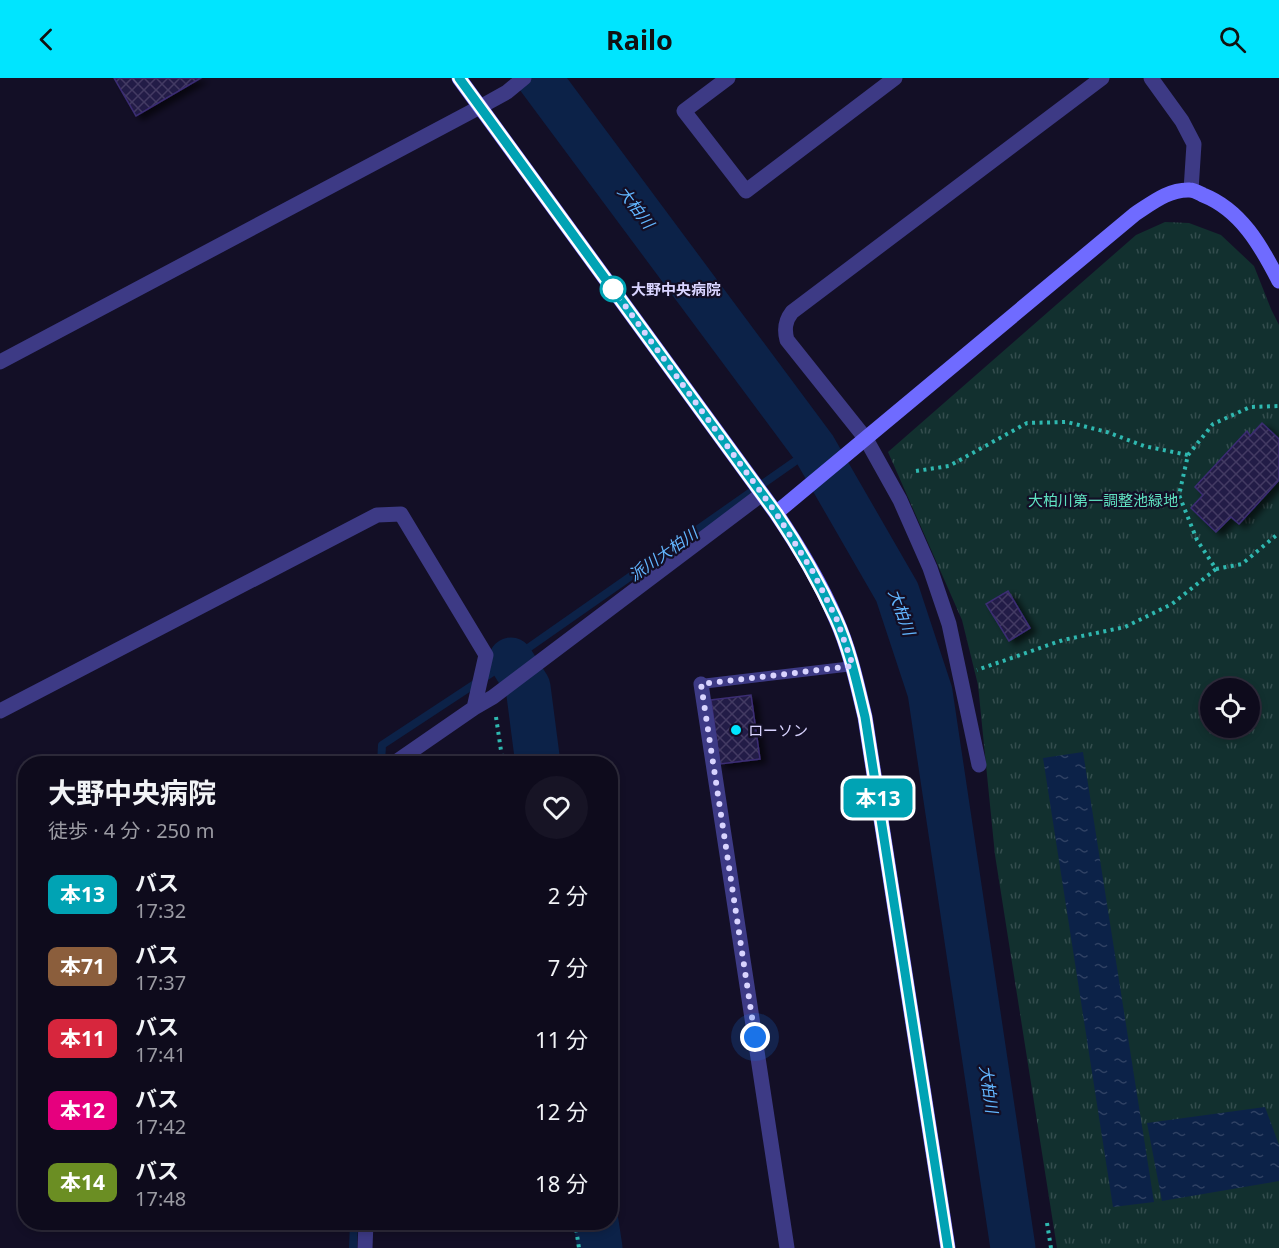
<!DOCTYPE html>
<html lang="ja">
<head>
<meta charset="utf-8">
<style>
  :root { --surface:#0e0b1c; --page:#171425; --text:#f1f3f6; --muted:#9b9ba3; --line:#2e2b3b; --accent:#00e5ff }
  body { margin:0; font-family:"Noto Sans","Noto Sans JP",sans-serif; background:var(--page); color:var(--text); height:100vh; display:flex; flex-direction:column; font-size:22px; white-space:nowrap }
  * { box-sizing:border-box; margin:0 }
  p { font-size:20px; color:var(--muted) }
  .icon { flex:none; width:33px; height:33px; fill:none; stroke:currentColor; stroke-width:2; stroke-linecap:round; stroke-linejoin:round }
  .map { position:relative; flex:1; overflow:hidden }
  .drawer { position:absolute; left:18px; top:678px; width:600px; height:474px; display:flex; flex-direction:column; background:var(--surface); border-radius:24px; box-shadow:0 3px 9px #0003,0 0 0 2px var(--line) }
  .drawer>* { flex:none }
  .badge { padding:0 12px; border-radius:9px; font-size:21px; line-height:39px }
  .buttons { position:absolute; left:1200px; top:600px; display:grid; gap:12px }
  .buttons a { display:grid; place-items:center; width:60px; height:60px; border-radius:50%; background:var(--surface); box-shadow:0 3px 9px #0003,0 0 0 2px var(--line); font-size:30px }
  .you { position:absolute; width:30px; height:30px; margin:-15px; border:4px solid #fff; border-radius:50%; background:#1a73e8; box-shadow:0 0 0 9px #1a73e833 }
  .map>.badge { position:absolute; translate:-50% -50%; box-shadow:0 0 0 3px #fff }
  .round { display:grid; place-items:center; flex:none; width:63px; height:63px; border-radius:32px; background:var(--page) }
  .head { display:flex; align-items:center; justify-content:space-between; height:102px; padding:0 30px }
  h1 { font-size:28px; font-weight:700; line-height:45px }
  ul { padding:0; list-style:none }
  li { display:flex; align-items:center; gap:18px; height:72px; padding:0 30px }
  li div { flex:1 }
  li b { display:block; font-size:22px }
  li em { font-style:normal }
  li .badge { min-width:66px; font-weight:700; text-align:center }
  header { display:flex; justify-content:space-between; align-items:center; height:78px; padding:0 30px; background:var(--accent); color:#111; font-size:27px; font-weight:700 }
  .map>svg:first-child { display:block }
  .grass { fill:url(#grass-tufts); fill-rule:evenodd }
  .water { fill:url(#water-ripples) }
  .lines { fill:none; stroke-linecap:round; stroke-linejoin:round }
  .stream { stroke:#0c2248; stroke-width:8 }
  .river { stroke:#0c2248; stroke-width:45 }
  .building { fill:url(#building-cross-hatch); stroke:#3b2d73; stroke-width:1.5; filter:url(#shadow) }
  .path { stroke:#2fb8b0; stroke-width:4; stroke-dasharray:3 4.5; stroke-linecap:butt }
  .lane { stroke:#3d3a85; stroke-width:10 }
  .street { stroke:#3d3a85; stroke-width:15 }
  .secondary { stroke:#6f6bff; stroke-width:15 }
  .line-casing { stroke:#fff; stroke-width:14 }
  .line { stroke:#00a3b4; stroke-width:9 }
  .walk { stroke:#d9d4ff; stroke-width:6; stroke-dasharray:0 10.8 }
  .stop-dot { fill:#fff; stroke:#00a3b4; stroke-width:3 }
  .poi-dot { fill:#00e5ff; stroke:#130f26; stroke-width:2 }
  .labels { text-anchor:middle; dominant-baseline:central; stroke-width:4.5; stroke-linejoin:round; paint-order:stroke }
  .stop-label { font-size:15px; font-weight:bold; fill:#d9d4ff; stroke:#130f26; text-anchor:start }
  .park-label { font-size:15px; fill:#5fe0c0; stroke:#130f26 }
  .poi-label { font-size:15px; fill:#d9d4ff; stroke:#130f26; text-anchor:start }
  .water-label { font-size:16px; font-style:italic; fill:#62b6ff; stroke:#130f26 }
</style>
</head>
<body>
<header><svg class="icon" aria-label="back" viewBox="0 0 24 24"><path d="M15 5l-7 7 7 7"/></svg>Railo<svg class="icon" aria-label="search" viewBox="0 0 24 24"><circle cx="10" cy="10" r="6"/><path d="M15 15l6 6"/></svg></header>
<div class="map">
<svg width="1279" height="1170" viewBox="0 0 1279 1170">
  <defs>
    <pattern id="grass-tufts" width="24" height="20" patternUnits="userSpaceOnUse" patternTransform="scale(1.5)"><rect width="24" height="20" fill="#12302f"/><path d="M3 7l-1-3M5 7V3M7 7l1-3M15 17l-1-3M17 17v-4M19 17l1-3" fill="none" stroke="#344d4e"/></pattern>
    <pattern id="water-ripples" width="26" height="14" patternUnits="userSpaceOnUse" patternTransform="scale(1.5)"><rect width="26" height="14" fill="#0c2248"/><path d="M2 4q2-2 4 0t4 0M15 11q2-2 4 0t4 0" fill="none" stroke="#2f4163"/></pattern>
    <pattern id="building-cross-hatch" width="8" height="8" patternUnits="userSpaceOnUse" patternTransform="scale(1.5)"><rect width="8" height="8" fill="#241b47"/><path d="M0 0l8 8M0 8l8-8" fill="none" stroke="#433b63"/></pattern>
    <filter id="shadow"><feDropShadow dx="6" dy="4" stdDeviation="3" flood-color="#0009"/></filter>
  </defs>
  <rect width="100%" height="100%" fill="#130f26"/>
  <!-- grass -->
  <path class="grass" d="M1165,144l24,1 32,12 33,31 17,43 8,16v923h-222l-62,-393 -17,-170 -16,-65 -74,-168 248,-217zM1210,610h40v40h-40z"/>
  <!-- water -->
  <path class="water" d="M1083,674l71,450 -41,5 -70,-449z
    M1265,1029l14,38v36l-117,20 -15,-78z"/>
  <g class="lines">
    <!-- stream -->
    <path class="stream" d="M381,686l1,-19 129,-85 303,-212
      M353,1170l1,-26"/>
    <!-- river -->
    <path class="river" d="M539,0l275,370 83,144 33,100 83,556
      M511,582l17,27 10,77
      M596,1144l4,26"/>
  </g>
  <!-- building -->
  <path class="building" d="M114,0h87l-65,38z
    M1262,345l17,16v41l-40,44 -8,-7 -15,15 -25,-24 12,-13 -8,-8 52,-56 3,5z
    M1008,513l22,37 -21,13 -23,-37z
    M751,617l9,64 -40,5 -9,-64z"/>
  <g class="lines">
    <!-- path -->
    <path class="path" d="M1188,377l25,-31 37,-17 29,-1
      M916,393l33,-5 78,-43 40,-1 40,10 37,14 44,9 -9,40 18,45 19,29 -44,35 -47,23 -62,13 -86,30
      M1216,491l26,-5 37,-31
      M496,639l7,47
      M575,1144l4,26
      M1047,1145l4,25"/>
    <!-- lane -->
    <path class="lane" d="M701,606l152,-18"/>
    <!-- street -->
    <path class="street" d="M728,0l-44,33 62,80 149,-113
      M1151,0l31,43 12,23 -3,46
      M0,284l480,-255 27,-15 17,-14
      M701,606l86,564
      M0,633l377,-196 24,-1 85,141 -12,53
      M393,686l81,-56 19,-11 269,-203
      M979,687l-30,-141 -19,-56 -30,-68 -34,-61 -79,-99c-3,-11 -2,-19 5,-28l310,-234
      M365,1170l1,-26"/>
    <!-- secondary -->
    <path class="secondary" d="M459,0l317,435c23,34 44,69 60,106 14,31 21,65 29,98l83,531
      M776,435l359,-299c17,-11 34,-25 55,-24 4,0 9,3 13,5 38,15 58,51 76,86"/>
  </g>
  <g class="lines">
    <defs>
      <path id="line" d="M459,0l317,435c23,34 43,69 60,106 14,31 21,65 29,98l83,531"/>
    </defs>
    <!-- line casing -->
    <use href="#line" class="line-casing"/>
    <!-- line -->
    <use href="#line" class="line"/>
    <!-- walk -->
    <path class="walk" d="M613,211l163,224 37,59 24,48 16,46 -152,18 54,353"/>
  </g>
  <!-- markers -->
  <circle class="stop-dot" cx="613" cy="211" r="12"/>
  <circle class="poi-dot" cx="736" cy="652" r="6"/>
  <g class="labels">
    <!-- stop labels -->
    <g class="stop-label">
      <text x="631" y="211">大野中央病院</text>
    </g>
    <!-- park labels -->
    <g class="park-label">
      <text x="1103" y="422">大柏川第一調整池緑地</text>
    </g>
    <!-- poi labels -->
    <g class="poi-label">
      <text x="748" y="652">ローソン</text>
    </g>
    <!-- water labels -->
    <g class="water-label">
      <text transform="translate(636 129) rotate(53)">大柏川</text>
      <text transform="translate(663 476) rotate(-35)">派川大柏川</text>
      <text transform="translate(902 534) rotate(70)">大柏川</text>
      <text transform="translate(989 1011) rotate(82)">大柏川</text>
    </g>
  </g>
</svg>
<div class="buttons">
<a><svg class="icon" aria-label="locate" viewBox="0 0 24 24"><circle cx="12" cy="12" r="6"/><path d="M12 2v4M12 18v4M2 12h4M18 12h4"/></svg></a>
</div>
<div class="you" style="left:755px;top:959px"></div>
<b class="badge" style="left:878px;top:720px;background:#00a3b4;color:#fff">本13</b>
<section class="drawer">
<div class="head"><div><h1>大野中央病院</h1><p>徒歩 · 4 分 · 250 m</p></div><a class="round"><svg class="icon" aria-label="heart" viewBox="0 0 24 24"><path d="M12 20l-8-8c-3-5 5-10 8-4 3-6 11-1 8 4z"/></svg></a></div>
<ul>
<li><span class="badge" style="background:#00a3b4;color:#fff">本13</span><div><b>バス</b><p>17:32</p></div><em>2 分</em></li>
<li><span class="badge" style="background:#8b5e3c;color:#fff">本71</span><div><b>バス</b><p>17:37</p></div><em>7 分</em></li>
<li><span class="badge" style="background:#d7263d;color:#fff">本11</span><div><b>バス</b><p>17:41</p></div><em>11 分</em></li>
<li><span class="badge" style="background:#e6007e;color:#fff">本12</span><div><b>バス</b><p>17:42</p></div><em>12 分</em></li>
<li><span class="badge" style="background:#6b8e23;color:#fff">本14</span><div><b>バス</b><p>17:48</p></div><em>18 分</em></li>
</ul>
</section>
</div>
</body>
</html>
